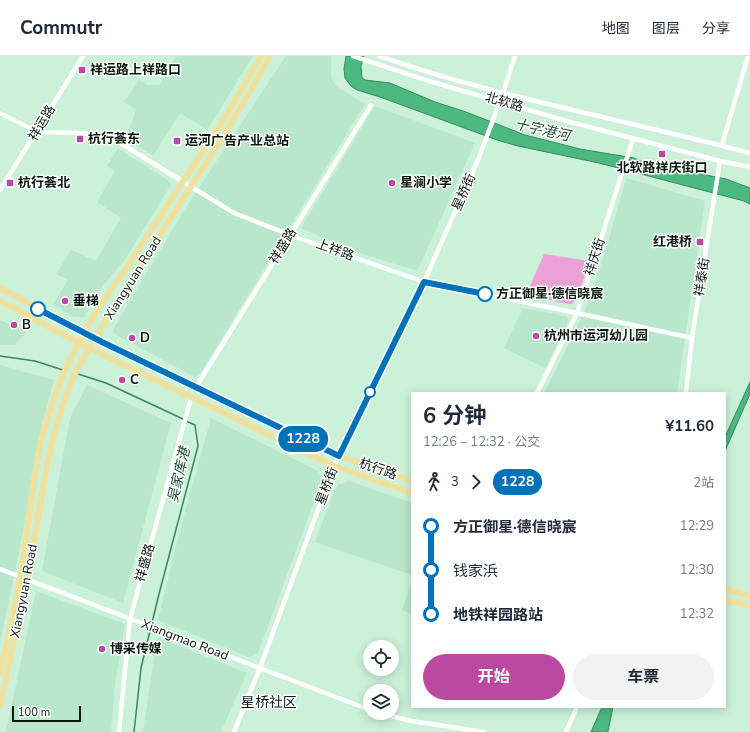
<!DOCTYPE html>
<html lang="zh">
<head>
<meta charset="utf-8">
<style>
  :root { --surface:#fff; --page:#f2f2f3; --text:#1f2937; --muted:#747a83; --line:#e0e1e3; --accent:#bb48a1 }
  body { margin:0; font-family:"Nunito Sans","Noto Sans SC",sans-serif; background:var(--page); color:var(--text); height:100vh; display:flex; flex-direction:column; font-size:15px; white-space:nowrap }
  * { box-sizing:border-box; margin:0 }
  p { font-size:13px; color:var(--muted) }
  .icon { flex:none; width:22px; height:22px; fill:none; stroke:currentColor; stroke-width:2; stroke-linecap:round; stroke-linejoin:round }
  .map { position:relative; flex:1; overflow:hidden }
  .drawer { position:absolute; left:411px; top:336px; width:315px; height:316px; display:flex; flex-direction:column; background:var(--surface); border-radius:0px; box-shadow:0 2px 10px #0003 }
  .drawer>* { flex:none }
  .badge { padding:0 8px; border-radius:13px; font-size:14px; line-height:26px }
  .fabs { position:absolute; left:363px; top:584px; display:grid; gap:8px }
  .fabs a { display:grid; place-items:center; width:36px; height:36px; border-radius:50%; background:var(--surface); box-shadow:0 2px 10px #0003; font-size:20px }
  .scale { position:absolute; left:12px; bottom:10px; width:69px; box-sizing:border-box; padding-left:4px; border:2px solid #09170f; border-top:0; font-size:11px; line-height:14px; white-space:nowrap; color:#09170f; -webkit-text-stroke:3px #fff; paint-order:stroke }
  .map>.badge { position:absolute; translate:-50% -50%; box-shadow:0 0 0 2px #fff }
  .legs { display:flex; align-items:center; gap:6px; height:44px; padding:0 12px; font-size:13px }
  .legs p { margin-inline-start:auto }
  .headline { display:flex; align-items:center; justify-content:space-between; height:68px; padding:0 12px }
  h1 { font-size:22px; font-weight:700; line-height:30px }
  .action { display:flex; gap:8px; margin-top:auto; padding:8px 12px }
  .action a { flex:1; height:46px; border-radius:24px; background:var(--accent); color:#fff; font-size:16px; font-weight:700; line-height:46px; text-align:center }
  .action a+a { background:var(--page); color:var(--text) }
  ul { padding:0 12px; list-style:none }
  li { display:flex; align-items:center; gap:14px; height:44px; font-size:15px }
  li i { display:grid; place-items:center; width:6px; height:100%; margin:0 5px; background:currentColor }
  li i::after { content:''; width:10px; height:10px; margin:-5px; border:3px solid; border-radius:50%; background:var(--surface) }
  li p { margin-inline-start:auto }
  li:first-child i { background:linear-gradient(#0000 50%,currentColor 0) }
  li:last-child i { background:linear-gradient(currentColor 50%,#0000 0) }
  header { display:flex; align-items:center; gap:24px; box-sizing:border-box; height:56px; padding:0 20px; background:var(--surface); border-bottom:1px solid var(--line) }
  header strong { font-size:19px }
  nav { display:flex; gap:22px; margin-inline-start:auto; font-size:14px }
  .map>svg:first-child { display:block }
  .built { fill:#b9e7cb }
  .green { fill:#eca1d6 }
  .water { fill:#4cb980; stroke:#38885e }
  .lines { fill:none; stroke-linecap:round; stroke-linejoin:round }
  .stream { stroke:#38885e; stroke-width:1.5 }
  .minor { stroke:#fff; stroke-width:4.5 }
  .major { stroke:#f0e29e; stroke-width:6 }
  .line-1-casing { stroke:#fff; stroke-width:9 }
  .line-1 { stroke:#0072bc; stroke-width:6 }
  .poi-dot { fill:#bb48a1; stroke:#fff; stroke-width:1.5 }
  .stop-1-dot { fill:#fff; stroke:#0072bc; stroke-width:2 }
  .labels { text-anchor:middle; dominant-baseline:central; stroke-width:3; stroke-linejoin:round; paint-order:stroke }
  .poi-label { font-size:13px; font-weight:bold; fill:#09170f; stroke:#fff; text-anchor:start }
  .street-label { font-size:13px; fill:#09170f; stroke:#fff }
  .stop-label { font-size:13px; font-weight:bold; fill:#09170f; stroke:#fff; text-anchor:start }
  .water-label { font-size:14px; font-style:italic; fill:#1d4931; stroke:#fff }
  .neighbourhood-label { font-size:14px; fill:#09170f; stroke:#fff }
</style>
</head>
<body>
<header>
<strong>Commutr</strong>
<nav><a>地图</a><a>图层</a><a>分享</a></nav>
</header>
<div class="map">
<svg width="750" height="676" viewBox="0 0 750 676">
  <rect width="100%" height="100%" fill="#cbf1d9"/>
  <!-- built -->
  <path class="built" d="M176,0h77l-46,74 -27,-17 -27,43 -27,-18 10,-28 -12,-8 15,-22 8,5h12z
    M286,0h45v22l6,9 28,17 -165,270 -5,3 -79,-42 -3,-3 2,-6 70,-117z
    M375,50l100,37 -56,124 -4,3 -62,-19 -52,-23z
    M118,92l51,33 2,4 -47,76 -20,23 -20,33h-10l-21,-13 15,-24 -12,-6 15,-24 25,11 25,-43 -24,-16 18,-31 -8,-5z
    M626,122l79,23 -28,192h-133l33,-66 12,-26 19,-58z
    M523,252l43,8 2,3 -1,5 -22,44 -41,-20z
    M0,264l26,12 -11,13h-15z
    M0,309l54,15 -12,44 -23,129 -19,90z
    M87,329l84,38 -48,180 -81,-32 28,-153z
    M211,362l105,52 4,4 2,6 -64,173 -5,3 -4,1 -91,-37 22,-90z
    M349,425l63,22v72l-97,-33 19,-51 4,-6z
    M412,525v33l-10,-4z
    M36,535l89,33 -10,59 -4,49h-105z
    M157,581l90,36 -26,59h-78z"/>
  <!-- green -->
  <path class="green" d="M544,198l46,7 -14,39 -4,4h-4l-42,-9z"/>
  <!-- water -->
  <path class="water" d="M346,0h18l-3,10 1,12 3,2 25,3 45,19 31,10 59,23 55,14 54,9 11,5 81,16 24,9v16l-6,-3 -145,-38 -81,-17 -21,-6 -117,-43 -23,-7 -6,-4 -6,-8 -1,-9z
    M750,326v12l-25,57v-14z
    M602,651h11l-5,24v1h-17z"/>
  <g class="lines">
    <!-- stream -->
    <path class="stream" d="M0,300l35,5 28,9
      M78,318l28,9 77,36
      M134,676l7,-64 18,-74 39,-148 -3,-21 -9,-4"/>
    <!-- minor -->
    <path class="minor" d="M353,0l76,25 141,41 150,39 30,6
      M379,0c121,42 247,64 371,97
      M0,57l37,19 45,1 30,5 122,75 56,22 134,47 153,31 115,25
      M722,89l26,-89
      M0,134l83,-134
      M196,331l175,-282
      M537,337l40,-80 56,-174
      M686,337l6,-55 28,-177
      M0,513l370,141
      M380,657l31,8 73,11
      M119,676l11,-113 61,-221
      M234,676l26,-64 74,-202 90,-184 54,-122 25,-67 12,-37
      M566,676l11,-25"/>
    <!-- major -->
    <path class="major" d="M0,232l84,44 255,124 73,25
      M0,245l89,47 245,118 78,27
      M725,533l25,7
      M725,544l25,6
      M0,617c7,-32 15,-63 20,-95 9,-47 11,-95 22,-141 15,-60 44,-115 81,-164l103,-157 35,-60
      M0,650c12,-55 24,-110 34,-165 9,-50 15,-103 34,-151 13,-33 35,-63 53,-93 49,-81 104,-158 149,-241"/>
  </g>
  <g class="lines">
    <defs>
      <path id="line-1" d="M38,253l64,33 237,114 85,-174 61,12"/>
    </defs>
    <!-- line-1 casing -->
    <use href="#line-1" class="line-1-casing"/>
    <!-- line-1 -->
    <use href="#line-1" class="line-1"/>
  </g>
  <!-- markers -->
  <g class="poi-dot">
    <rect x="78" y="10" width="8" height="8" rx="2"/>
    <rect x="76" y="79" width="8" height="8" rx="2"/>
    <rect x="173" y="81" width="8" height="8" rx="2"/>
    <rect x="658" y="94" width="8" height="8" rx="2"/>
    <rect x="6" y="123" width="8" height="8" rx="2"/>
    <circle cx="392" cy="127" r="4"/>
    <rect x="696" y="182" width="8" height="8" rx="2"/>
    <circle cx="65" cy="245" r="4"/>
    <circle cx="14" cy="269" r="4"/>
    <circle cx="536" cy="280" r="4"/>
    <circle cx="132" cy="282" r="4"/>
    <circle cx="122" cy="324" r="4"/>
    <circle cx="102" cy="593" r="4"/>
  </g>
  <g class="stop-1-dot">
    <circle cx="485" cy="238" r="7"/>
    <circle cx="38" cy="253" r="7"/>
    <circle cx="370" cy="336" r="5"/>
  </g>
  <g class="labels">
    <!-- poi labels -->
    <g class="poi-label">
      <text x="90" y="14">祥运路上祥路口</text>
      <text x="88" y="83">杭行荟东</text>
      <text x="185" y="85">运河广告产业总站</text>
      <text x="662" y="112" text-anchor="middle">北软路祥庆街口</text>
      <text x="18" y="127">杭行荟北</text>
      <text x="400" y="127">星澜小学</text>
      <text x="692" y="186" text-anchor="end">红港桥</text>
      <text x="73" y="245">垂梯</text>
      <text x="22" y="269">B</text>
      <text x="544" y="280">杭州市运河幼儿园</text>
      <text x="140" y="282">D</text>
      <text x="130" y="324">C</text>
      <text x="110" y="593">博采传媒</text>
    </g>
    <!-- street labels -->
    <g class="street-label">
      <text transform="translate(504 46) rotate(16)">北软路</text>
      <text transform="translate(42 67) rotate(-59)">祥运路</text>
      <text transform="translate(464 136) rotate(-66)">星桥街</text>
      <text transform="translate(283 190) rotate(-58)">祥盛路</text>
      <text transform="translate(335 194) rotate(20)">上祥路</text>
      <text transform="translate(595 201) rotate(-72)">祥庆街</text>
      <text transform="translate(702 221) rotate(-81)">祥泰街</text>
      <text transform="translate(133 222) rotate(-58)">Xiangyuan Road</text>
      <text transform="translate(378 413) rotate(19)">杭行路</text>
      <text transform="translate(327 430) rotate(-69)">星桥街</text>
      <text transform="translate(145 507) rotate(-74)">祥盛路</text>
      <text transform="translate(24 535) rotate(-79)">Xiangyuan Road</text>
      <text transform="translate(185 584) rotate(21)">Xiangmao Road</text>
    </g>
    <!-- stop labels -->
    <g class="stop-label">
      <text x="496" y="238">方正御星·德信晓宸</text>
    </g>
    <!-- water labels -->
    <g class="water-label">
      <text transform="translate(542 74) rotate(13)">十字港河</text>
      <text transform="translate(179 419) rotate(-77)">吴家库港</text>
    </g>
    <!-- neighbourhood labels -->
    <g class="neighbourhood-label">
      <text x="269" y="646">星桥社区</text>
    </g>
  </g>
</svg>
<div class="fabs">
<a><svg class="icon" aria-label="locate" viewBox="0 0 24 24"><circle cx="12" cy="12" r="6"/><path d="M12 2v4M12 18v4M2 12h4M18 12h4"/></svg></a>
<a><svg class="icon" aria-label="layers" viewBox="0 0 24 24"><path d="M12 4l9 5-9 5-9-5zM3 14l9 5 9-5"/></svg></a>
</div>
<div class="scale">100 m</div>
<b class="badge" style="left:303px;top:383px;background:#0072bc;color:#fff">1228</b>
<section class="drawer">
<div class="headline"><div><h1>6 分钟</h1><p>12:26 – 12:32 · 公交</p></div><b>¥11.60</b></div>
<div class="legs"><svg class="icon" aria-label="walk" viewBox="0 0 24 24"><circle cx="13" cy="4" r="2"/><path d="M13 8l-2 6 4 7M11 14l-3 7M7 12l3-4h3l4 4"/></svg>3<svg class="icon" aria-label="forward" viewBox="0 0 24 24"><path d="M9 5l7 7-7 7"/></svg><b class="badge" style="background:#0072bc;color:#fff">1228</b><p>2站</p></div>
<ul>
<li><i style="color:#0072bc"></i><b>方正御星·德信晓宸</b><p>12:29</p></li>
<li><i style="color:#0072bc"></i><span>钱家浜</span><p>12:30</p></li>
<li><i style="color:#0072bc"></i><b>地铁祥园路站</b><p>12:32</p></li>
</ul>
<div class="action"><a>开始</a><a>车票</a></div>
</section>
</div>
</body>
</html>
